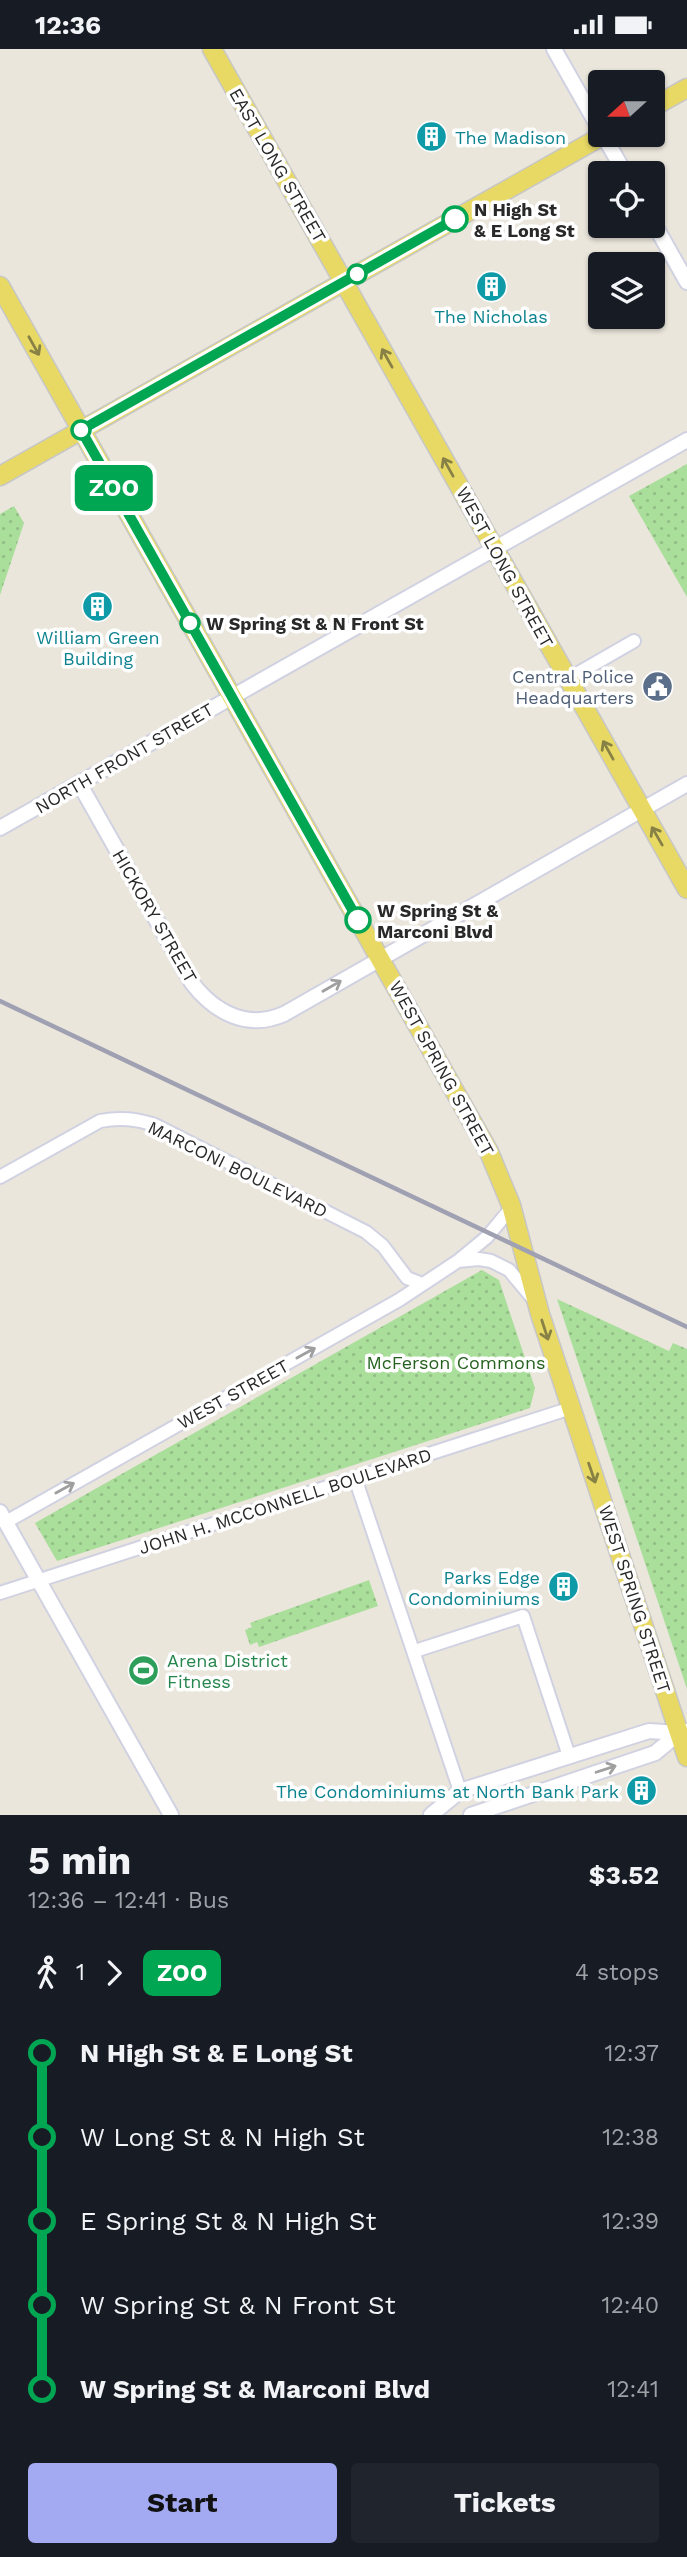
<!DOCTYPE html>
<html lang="en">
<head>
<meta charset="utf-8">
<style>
  :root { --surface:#171b24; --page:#20242c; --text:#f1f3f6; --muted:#9ea1a6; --accent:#a4aaf2 }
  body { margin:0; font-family:"Work Sans",sans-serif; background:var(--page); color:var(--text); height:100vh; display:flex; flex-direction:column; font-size:26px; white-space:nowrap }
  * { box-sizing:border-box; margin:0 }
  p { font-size:23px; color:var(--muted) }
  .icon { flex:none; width:38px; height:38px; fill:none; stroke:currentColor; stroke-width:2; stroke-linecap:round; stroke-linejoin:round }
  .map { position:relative; height:1766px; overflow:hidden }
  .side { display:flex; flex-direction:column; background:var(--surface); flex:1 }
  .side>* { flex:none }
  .badge { padding:0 14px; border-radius:10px; font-size:24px; line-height:46px }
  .needle { width:46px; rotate:249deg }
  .controls { position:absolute; left:588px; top:21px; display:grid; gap:14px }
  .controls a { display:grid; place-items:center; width:77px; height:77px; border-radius:7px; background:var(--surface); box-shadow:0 2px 5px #0004; font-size:35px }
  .map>.badge { position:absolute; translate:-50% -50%; box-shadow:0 0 0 4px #fff }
  .legs { display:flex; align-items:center; gap:10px; height:77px; padding:0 28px; font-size:23px }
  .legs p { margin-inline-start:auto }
  .summary { display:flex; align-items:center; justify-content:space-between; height:119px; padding:0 28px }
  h1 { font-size:38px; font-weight:700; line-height:52px }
  .button { display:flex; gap:14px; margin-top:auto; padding:14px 28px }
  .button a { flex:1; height:80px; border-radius:7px; background:var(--accent); color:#111; font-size:28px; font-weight:700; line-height:80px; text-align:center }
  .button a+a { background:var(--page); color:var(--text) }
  ul { padding:0 28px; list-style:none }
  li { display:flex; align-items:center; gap:24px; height:84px; font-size:26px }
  li i { display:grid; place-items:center; width:10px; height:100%; margin:0 9px; background:currentColor }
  li i::after { content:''; width:18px; height:18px; margin:-9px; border:5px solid; border-radius:50%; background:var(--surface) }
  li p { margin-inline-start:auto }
  li:first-child i { background:linear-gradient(#0000 50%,currentColor 0) }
  li:last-child i { background:linear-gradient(currentColor 50%,#0000 0) }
  .status { display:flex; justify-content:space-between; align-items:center; height:49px; padding:0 35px; background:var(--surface); direction:ltr }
  .status svg { height:19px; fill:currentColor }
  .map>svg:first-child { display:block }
  .park { fill:url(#park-dots) }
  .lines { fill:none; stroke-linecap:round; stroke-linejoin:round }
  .minor-casing { stroke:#d1d2e1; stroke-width:16 }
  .tertiary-casing { stroke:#d1d2e1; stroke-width:18 }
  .primary-casing { stroke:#c7c7c7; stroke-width:21 }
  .minor { stroke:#fff; stroke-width:12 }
  .tertiary { stroke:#fff; stroke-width:14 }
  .primary { stroke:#e8d964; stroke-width:18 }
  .rail { stroke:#9fa0b2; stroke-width:4.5 }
  .oneway { stroke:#888146 }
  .oneway2 { stroke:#9f9f9f }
  .line-1-casing { stroke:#fff; stroke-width:16 }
  .line-1 { stroke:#00a651; stroke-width:10 }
  .stop-1-dot { fill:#fff; stroke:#00a651; stroke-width:3.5 }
  .labels { text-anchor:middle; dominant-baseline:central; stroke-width:7; stroke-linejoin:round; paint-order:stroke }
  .culture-label { font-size:18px; fill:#0d838f; stroke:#fff }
  .street-label { font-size:18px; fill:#292929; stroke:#fff }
  .stop-label { font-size:18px; font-weight:bold; fill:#292929; stroke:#fff; text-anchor:start }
  .service-label { font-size:18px; fill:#4e5e75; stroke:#fff; text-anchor:end }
  .park-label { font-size:18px; fill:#24611e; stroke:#fff }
  .leisure-label { font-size:18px; fill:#27864d; stroke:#fff; text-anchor:start }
</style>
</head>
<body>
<div class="status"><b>12:36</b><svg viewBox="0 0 49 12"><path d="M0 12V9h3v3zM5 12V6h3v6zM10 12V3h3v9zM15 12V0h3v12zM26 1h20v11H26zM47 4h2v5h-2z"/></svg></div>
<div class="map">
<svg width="687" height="1766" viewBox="0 0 687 1766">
  <defs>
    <pattern id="park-dots" width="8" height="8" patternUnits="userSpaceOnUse" patternTransform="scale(1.75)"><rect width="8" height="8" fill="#aade9b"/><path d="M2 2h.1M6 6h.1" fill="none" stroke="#92be86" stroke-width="1.8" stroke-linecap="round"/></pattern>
  </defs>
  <rect width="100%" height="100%" fill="#ebe6dc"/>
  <!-- park -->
  <path class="park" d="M687,415v133l-58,-101z
    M14,457l10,17 -24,72v-81z
    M482,1221l17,10 36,108 -5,20 -473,153 -22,-38z
    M557,1250l112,52 4,-8 14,6v340z
    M369,1531l9,26 -119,41 -2,-5 -7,3 -5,-15 7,-3 -2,-4z"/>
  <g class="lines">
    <defs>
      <path id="minor" d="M568,630l66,-38
        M0,1128l100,-56c21,-4 36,-2 55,4l211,107 17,14 24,32 15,6
        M458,1212l29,-24 25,-30
        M355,1429l105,313
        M6,1473l393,-222 59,-39 21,-2 12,2 18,9 25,30
        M0,1544l571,-185
        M415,1602l108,-35 46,140"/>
      <path id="tertiary" d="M554,0l46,81
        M603,86l22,38
        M653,173l34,60
        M79,734l113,200c23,30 56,47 92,31l403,-230
        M0,779l687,-388
        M0,1463l171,303
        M431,1766l29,-24 189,-60 30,2 7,-2
        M471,1766l184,-62 24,-20"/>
      <path id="primary" d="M212,0l475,840
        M653,58l34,-19
        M0,237l489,866 22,53 29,109 147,443
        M0,427l604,-341"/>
    </defs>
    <!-- minor casing -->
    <use href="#minor" class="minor-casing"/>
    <!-- tertiary casing -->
    <use href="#tertiary" class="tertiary-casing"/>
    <!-- primary casing -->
    <use href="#primary" class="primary-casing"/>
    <!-- minor -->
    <use href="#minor" class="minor"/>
    <!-- tertiary -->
    <use href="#tertiary" class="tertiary"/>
    <!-- primary -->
    <use href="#primary" class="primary"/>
    <!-- rail -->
    <path class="rail" d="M0,952l687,326"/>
  </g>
  <!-- one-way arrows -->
  <defs><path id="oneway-shaft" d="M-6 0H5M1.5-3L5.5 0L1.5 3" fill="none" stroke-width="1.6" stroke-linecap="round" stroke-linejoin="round" transform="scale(1.75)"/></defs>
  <g class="oneway">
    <use href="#oneway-shaft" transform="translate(34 297) rotate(61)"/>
    <use href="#oneway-shaft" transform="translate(387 309) rotate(-119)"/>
    <use href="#oneway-shaft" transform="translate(448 418) rotate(-119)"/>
    <use href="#oneway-shaft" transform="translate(608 701) rotate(-119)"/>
    <use href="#oneway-shaft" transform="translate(657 787) rotate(-120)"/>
    <use href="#oneway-shaft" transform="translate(545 1281) rotate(72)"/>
    <use href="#oneway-shaft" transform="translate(592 1424) rotate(71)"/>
  </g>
  <g class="oneway2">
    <use href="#oneway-shaft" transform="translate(332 937) rotate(-30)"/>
    <use href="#oneway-shaft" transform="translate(306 1304) rotate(-29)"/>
    <use href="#oneway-shaft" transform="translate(65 1439) rotate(-29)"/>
    <use href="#oneway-shaft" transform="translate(606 1720) rotate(-18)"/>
  </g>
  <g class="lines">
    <defs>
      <path id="line-1" d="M358,871l-277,-490 374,-211"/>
    </defs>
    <!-- line-1 casing -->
    <use href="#line-1" class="line-1-casing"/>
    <!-- line-1 -->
    <use href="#line-1" class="line-1"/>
  </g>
  <!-- icons -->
  <defs>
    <symbol id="building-disc" viewBox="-11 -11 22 22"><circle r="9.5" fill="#0f9aa8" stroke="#fff"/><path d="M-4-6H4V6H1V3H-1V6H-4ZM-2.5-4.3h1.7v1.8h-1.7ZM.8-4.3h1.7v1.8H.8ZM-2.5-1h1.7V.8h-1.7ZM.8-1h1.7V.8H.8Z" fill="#fff"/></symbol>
    <symbol id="civic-disc" viewBox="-11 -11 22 22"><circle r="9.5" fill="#5c6f8a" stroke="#fff"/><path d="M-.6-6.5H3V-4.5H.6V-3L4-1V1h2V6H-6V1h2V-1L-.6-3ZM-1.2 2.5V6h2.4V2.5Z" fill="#fff"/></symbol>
    <symbol id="stadium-disc" viewBox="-11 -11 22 22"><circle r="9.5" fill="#2e9e5b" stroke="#fff"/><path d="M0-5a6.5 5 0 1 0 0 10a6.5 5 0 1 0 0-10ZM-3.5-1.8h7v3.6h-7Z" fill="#fff"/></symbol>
  </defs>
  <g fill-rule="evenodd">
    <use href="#building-disc" x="414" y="70" width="35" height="35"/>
    <use href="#building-disc" x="474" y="220" width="35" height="35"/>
    <use href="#building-disc" x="80" y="540" width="35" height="35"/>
    <use href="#civic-disc" x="640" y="620" width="35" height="35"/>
    <use href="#building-disc" x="546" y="1520" width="35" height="35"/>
    <use href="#stadium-disc" x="126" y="1604" width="35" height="35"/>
    <use href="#building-disc" x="624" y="1724" width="35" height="35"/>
  </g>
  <!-- markers -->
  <g class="stop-1-dot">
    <circle cx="455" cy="170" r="12"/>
    <circle cx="357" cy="225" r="9"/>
    <circle cx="81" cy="381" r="9"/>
    <circle cx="190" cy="574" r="9"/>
    <circle cx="358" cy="871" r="12"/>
  </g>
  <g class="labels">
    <!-- culture labels -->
    <g class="culture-label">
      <text x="455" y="88" text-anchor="start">The Madison</text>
      <text x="491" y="267">The Nicholas</text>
      <text x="98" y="588">William Green<tspan x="98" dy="21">Building</tspan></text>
      <text x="540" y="1528" text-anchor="end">Parks Edge<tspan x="540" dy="21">Condominiums</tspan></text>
      <text x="619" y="1742" text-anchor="end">The Condominiums at North Bank Park</text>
    </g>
    <!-- street labels -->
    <g class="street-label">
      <text transform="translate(278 116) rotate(60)">EAST LONG STREET</text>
      <text transform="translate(505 518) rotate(61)">WEST LONG STREET</text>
      <text transform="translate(124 709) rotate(-30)">NORTH FRONT STREET</text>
      <text transform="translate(155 867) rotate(60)">HICKORY STREET</text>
      <text transform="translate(442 1019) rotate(61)">WEST SPRING STREET</text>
      <text transform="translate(238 1120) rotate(26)">MARCONI BOULEVARD</text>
      <text transform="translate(233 1345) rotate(-29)">WEST STREET</text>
      <text transform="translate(285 1452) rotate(-18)">JOHN H. MCCONNELL BOULEVARD</text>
      <text transform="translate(635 1550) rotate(72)">WEST SPRING STREET</text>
    </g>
    <!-- stop labels -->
    <g class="stop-label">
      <text x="474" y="160">N High St<tspan x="474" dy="21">&amp; E Long St</tspan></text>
      <text x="206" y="574">W Spring St &amp; N Front St</text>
      <text x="377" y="861">W Spring St &amp;<tspan x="377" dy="21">Marconi Blvd</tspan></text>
    </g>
    <!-- service labels -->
    <g class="service-label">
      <text x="634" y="627">Central Police<tspan x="634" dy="21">Headquarters</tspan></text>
    </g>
    <!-- park labels -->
    <g class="park-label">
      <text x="456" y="1313">McFerson Commons</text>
    </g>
    <!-- leisure labels -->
    <g class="leisure-label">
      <text x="167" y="1611">Arena District<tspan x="167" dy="21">Fitness</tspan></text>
    </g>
  </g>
</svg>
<div class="controls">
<a><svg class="needle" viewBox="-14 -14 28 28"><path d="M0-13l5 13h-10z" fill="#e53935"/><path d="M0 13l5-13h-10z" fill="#9ea1a6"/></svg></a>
<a><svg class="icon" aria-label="locate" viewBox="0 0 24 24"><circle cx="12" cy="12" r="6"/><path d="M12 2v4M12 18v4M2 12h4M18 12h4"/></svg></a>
<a><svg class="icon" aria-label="layers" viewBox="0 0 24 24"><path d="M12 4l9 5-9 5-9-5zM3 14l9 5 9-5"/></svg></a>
</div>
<b class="badge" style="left:114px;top:439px;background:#00a651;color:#fff">ZOO</b>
</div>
<section class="side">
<div class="summary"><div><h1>5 min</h1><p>12:36 – 12:41 · Bus</p></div><b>$3.52</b></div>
<div class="legs"><svg class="icon" aria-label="walk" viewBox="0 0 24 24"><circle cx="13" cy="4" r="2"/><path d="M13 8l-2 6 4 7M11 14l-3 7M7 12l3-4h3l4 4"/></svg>1<svg class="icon" aria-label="forward" viewBox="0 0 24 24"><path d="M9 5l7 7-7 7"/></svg><b class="badge" style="background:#00a651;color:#fff">ZOO</b><p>4 stops</p></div>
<ul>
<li><i style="color:#00a651"></i><b>N High St &amp; E Long St</b><p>12:37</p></li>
<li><i style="color:#00a651"></i><span>W Long St &amp; N High St</span><p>12:38</p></li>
<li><i style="color:#00a651"></i><span>E Spring St &amp; N High St</span><p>12:39</p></li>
<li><i style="color:#00a651"></i><span>W Spring St &amp; N Front St</span><p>12:40</p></li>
<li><i style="color:#00a651"></i><b>W Spring St &amp; Marconi Blvd</b><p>12:41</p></li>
</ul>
<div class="button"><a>Start</a><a>Tickets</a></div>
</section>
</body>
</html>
